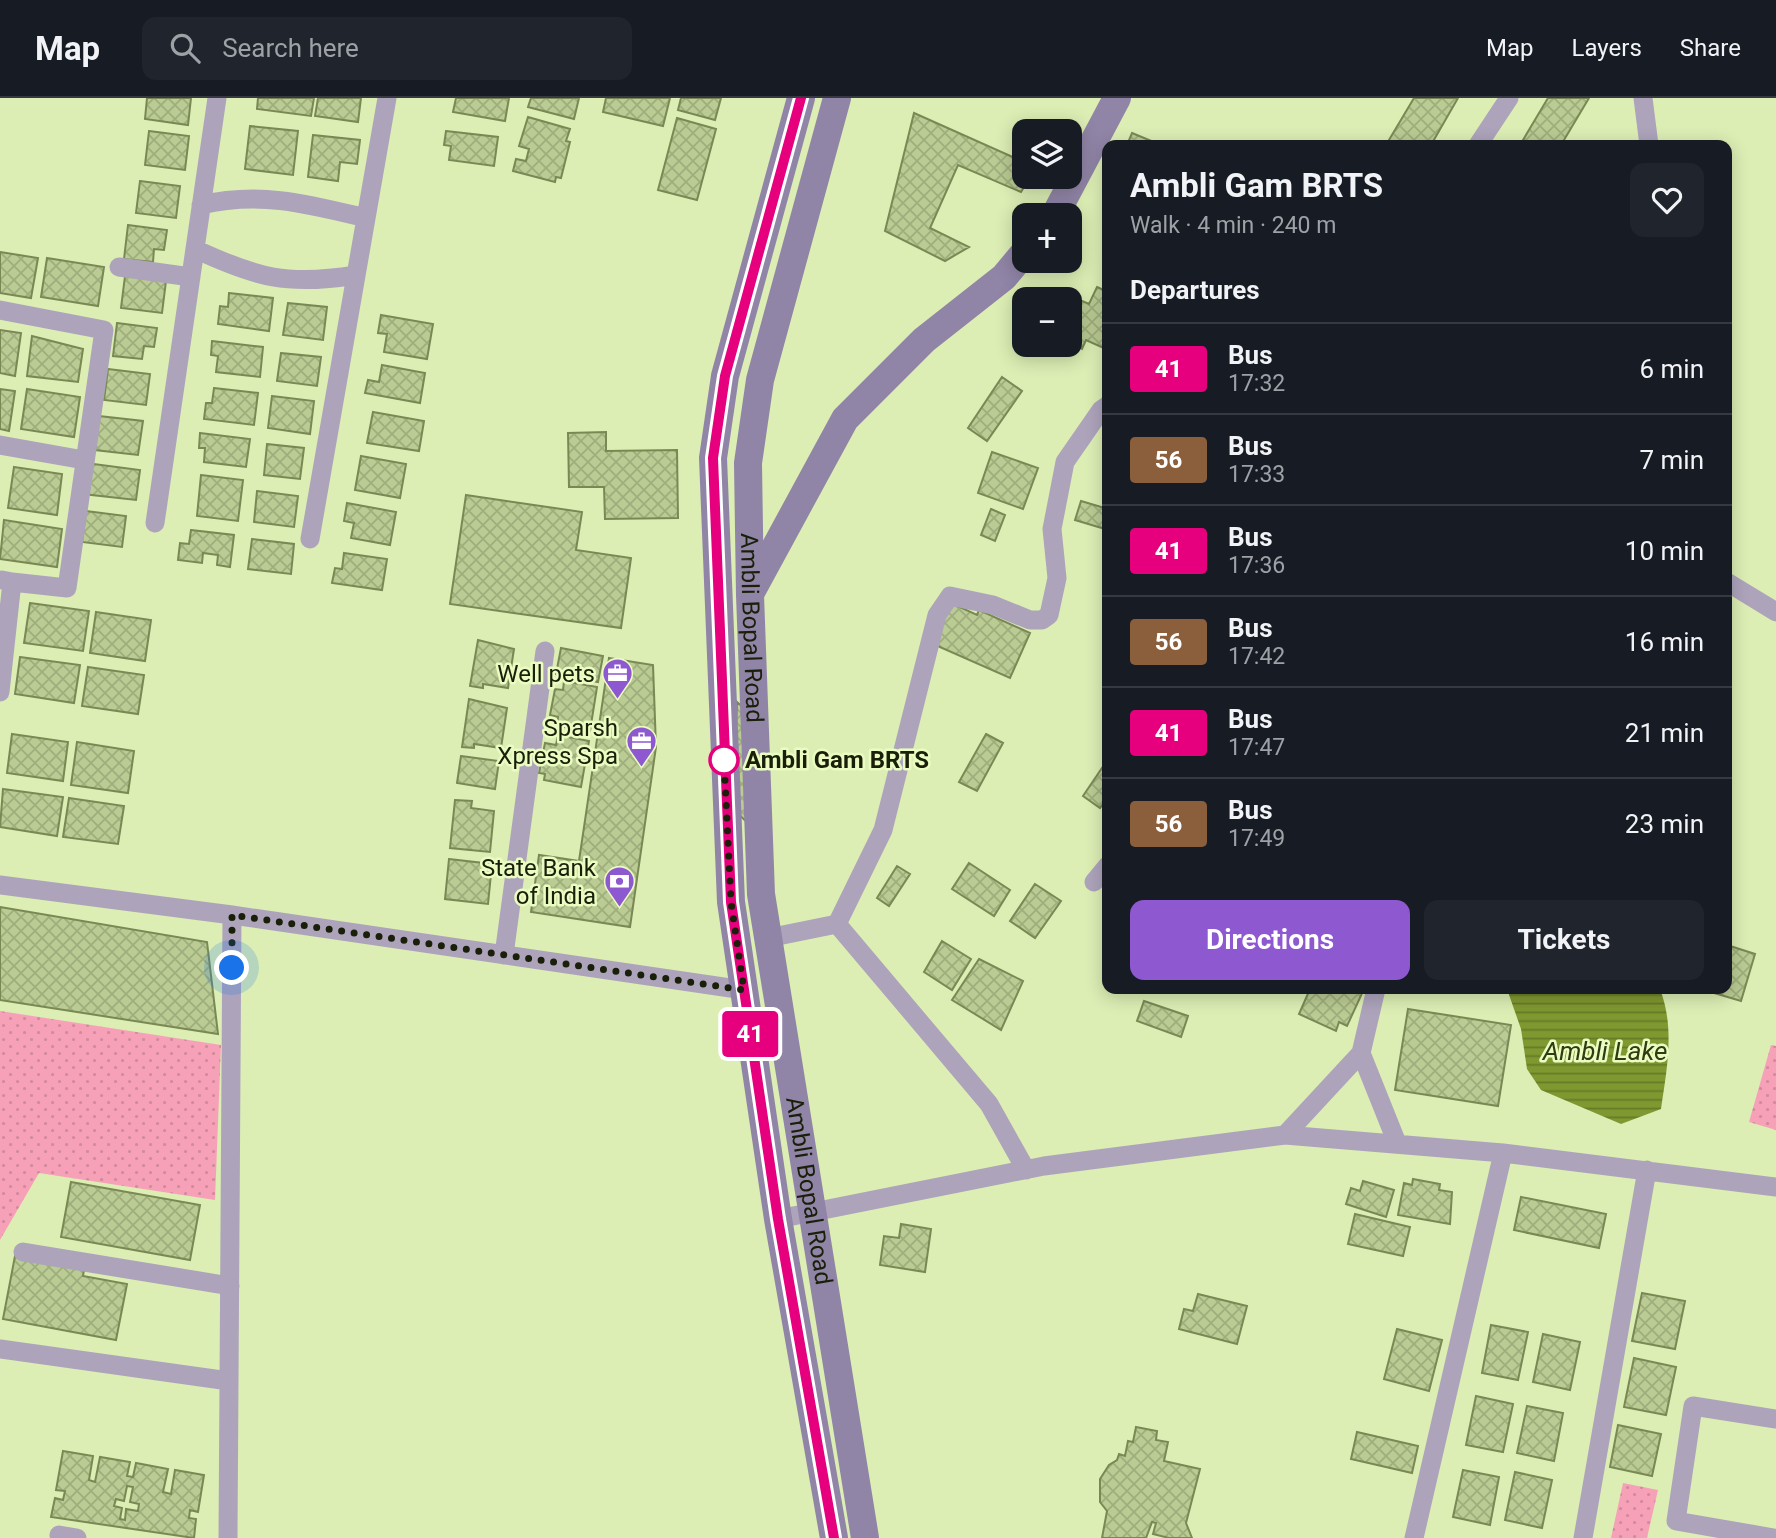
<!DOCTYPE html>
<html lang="en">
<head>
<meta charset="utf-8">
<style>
  :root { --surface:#171b24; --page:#20242c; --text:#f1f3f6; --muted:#9ea1a6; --line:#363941; --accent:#8e58d0 }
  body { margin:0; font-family:Roboto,sans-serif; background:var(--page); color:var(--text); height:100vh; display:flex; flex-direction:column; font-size:26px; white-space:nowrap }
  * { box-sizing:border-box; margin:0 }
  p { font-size:23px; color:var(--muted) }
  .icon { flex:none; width:38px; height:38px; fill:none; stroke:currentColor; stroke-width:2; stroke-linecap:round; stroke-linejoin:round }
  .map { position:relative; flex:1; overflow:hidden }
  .drawer { position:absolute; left:1102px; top:42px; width:630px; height:854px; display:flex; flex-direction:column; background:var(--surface); border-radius:14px; box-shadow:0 4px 18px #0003 }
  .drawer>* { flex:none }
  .badge { padding:0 14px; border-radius:5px; font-size:24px; line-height:46px }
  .tools { position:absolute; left:1012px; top:21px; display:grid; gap:14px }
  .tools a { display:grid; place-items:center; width:70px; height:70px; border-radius:14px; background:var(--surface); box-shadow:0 4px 18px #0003; font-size:35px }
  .you { position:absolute; width:35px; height:35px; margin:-18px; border:5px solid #fff; border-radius:50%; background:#1a73e8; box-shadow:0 0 0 10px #1a73e833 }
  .map>.badge { position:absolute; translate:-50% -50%; box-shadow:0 0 0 4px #fff }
  h2 { padding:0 28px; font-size:26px; line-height:63px }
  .round { display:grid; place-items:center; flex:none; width:74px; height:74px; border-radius:14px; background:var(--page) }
  .overview { display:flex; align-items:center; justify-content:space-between; height:119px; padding:0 28px }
  h1 { font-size:33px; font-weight:700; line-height:52px }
  .action { display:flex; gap:14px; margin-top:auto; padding:14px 28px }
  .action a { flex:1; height:80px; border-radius:14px; background:var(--accent); color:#fff; font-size:28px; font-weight:700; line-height:80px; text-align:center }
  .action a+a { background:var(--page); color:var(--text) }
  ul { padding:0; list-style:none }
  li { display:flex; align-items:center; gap:21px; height:91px; padding:0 28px; border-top:2px solid var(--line) }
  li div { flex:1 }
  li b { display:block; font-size:26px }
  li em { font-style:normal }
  li .badge { min-width:77px; font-weight:700; text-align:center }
  header { display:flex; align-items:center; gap:42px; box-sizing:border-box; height:98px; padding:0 35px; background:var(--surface); border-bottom:2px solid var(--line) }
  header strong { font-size:33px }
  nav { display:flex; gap:38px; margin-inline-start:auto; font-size:24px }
  .search { width:490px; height:63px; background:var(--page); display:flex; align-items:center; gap:18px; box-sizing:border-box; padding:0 24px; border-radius:14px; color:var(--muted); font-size:26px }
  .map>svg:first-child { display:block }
  .grass { fill:url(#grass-dots) }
  .water { fill:url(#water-rules) }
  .building { fill:url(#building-cross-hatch); stroke:#7a8954; stroke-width:2; fill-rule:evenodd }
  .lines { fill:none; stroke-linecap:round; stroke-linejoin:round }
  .street { stroke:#ada4bc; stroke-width:19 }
  .secondary { stroke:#9185a7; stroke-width:28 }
  .line-casing { stroke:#fff; stroke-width:16 }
  .line { stroke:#e6007e; stroke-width:10 }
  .walk { stroke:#191f09; stroke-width:7; stroke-dasharray:0 12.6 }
  .stop-dot { fill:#fff; stroke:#e6007e; stroke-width:3.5 }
  .labels { text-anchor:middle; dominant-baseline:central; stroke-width:5; stroke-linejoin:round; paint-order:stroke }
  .street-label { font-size:24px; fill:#191f09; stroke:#eafcc1 }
  .poi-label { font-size:24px; fill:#191f09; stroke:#eafcc1; text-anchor:end }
  .stop-label { font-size:24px; font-weight:bold; fill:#191f09; stroke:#eafcc1; text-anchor:start }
  .water-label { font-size:26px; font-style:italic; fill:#313b11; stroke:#eafcc1 }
</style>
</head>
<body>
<header>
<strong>Map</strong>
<div class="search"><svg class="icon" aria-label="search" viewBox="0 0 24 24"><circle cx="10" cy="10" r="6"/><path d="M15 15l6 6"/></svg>Search here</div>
<nav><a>Map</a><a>Layers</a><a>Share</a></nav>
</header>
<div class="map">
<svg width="1776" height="1440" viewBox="0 0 1776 1440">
  <defs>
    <pattern id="grass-dots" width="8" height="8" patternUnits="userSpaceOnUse" patternTransform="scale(1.75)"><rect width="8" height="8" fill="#f6a1b8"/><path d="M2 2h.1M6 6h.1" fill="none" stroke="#d28a9d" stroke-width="1.8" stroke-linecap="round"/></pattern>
    <pattern id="water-rules" width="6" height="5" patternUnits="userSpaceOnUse" patternTransform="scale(1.75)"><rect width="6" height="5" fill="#7f9830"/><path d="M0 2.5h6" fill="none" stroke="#677b27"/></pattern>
    <pattern id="building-cross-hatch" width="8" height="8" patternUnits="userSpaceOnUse" patternTransform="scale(1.75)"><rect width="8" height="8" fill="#bacb93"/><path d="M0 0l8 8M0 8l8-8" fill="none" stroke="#9fae7d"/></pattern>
  </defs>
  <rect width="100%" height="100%" fill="#dceeb4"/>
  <!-- grass -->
  <path class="grass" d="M0,913l221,34 -6,155 -176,-27 -39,67z
    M1771,947l5,1v84l-27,-8z
    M1623,1385l35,7 -11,48h-36z"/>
  <!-- water -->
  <path class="water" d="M1507,891h153c15,39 7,79 1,120l-40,15 -80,-34 -14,-21 -6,-40z"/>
  <!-- building -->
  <path class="building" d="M147,0h44l-3,27 -43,-6z
    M258,0h56l-3,18 -54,-7z
    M318,0h43l-3,24 -43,-6z
    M456,0h53l-4,23 -52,-9z
    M531,0h48l-5,21 -46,-12z
    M606,0h64l-7,28 -60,-14z
    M681,0h40l-6,22 -37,-10z
    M1414,0h44l-27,47h-45z
    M1548,0h41l-28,47h-41z
    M914,15l110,49v15h6l-9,15 -63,-27 -28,63 39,19 -24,14 -60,-30z
    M528,19l42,12 -4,12 4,1 -9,36 -5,-1 -1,5 -42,-11 3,-12 10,2 3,-12 -10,-3z
    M677,20l39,11 -19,71 -39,-10z
    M250,28l48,5 -5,44 -48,-6z
    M149,33l40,5 -4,34 -40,-5z
    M446,33l52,6 -4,29 -45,-6 2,-14 -7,-1z
    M1132,35l29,12h-34z
    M313,37l47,5 -3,24 -17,-2 -2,19 -30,-4z
    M140,83l40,5 -4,32 -40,-5z
    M128,127l39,5 -3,20 -10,-1 -1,13 -29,-3z
    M0,154l38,6 -7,40 -31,-5z
    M47,160l57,9 -6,39 -57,-9z
    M125,178l41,5 -4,32 -41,-5z
    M1097,189l11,5v58l-22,-10 -4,9 -13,-6v-11l6,-11 -5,-2 -1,-13 7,3 4,-9 9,4z
    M1055,193l9,2 4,6h-22z
    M229,195l44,5 -4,33 -51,-7 2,-18 8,1z
    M288,205l39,4 -4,33 -40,-5z
    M381,217l52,9 -6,35 -43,-7 3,-18 -9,-1z
    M117,225l40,5 -3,19 -10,-1 -2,13 -29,-3z
    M0,232l21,3 -6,43 -15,-3z
    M32,238l51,13 -5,33 -51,-6z
    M212,243l51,6 -3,30 -44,-5 2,-16 -7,-1z
    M281,255l40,4 -4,29 -40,-5z
    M382,267l43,8 -5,30 -55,-10 3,-13 11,2z
    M108,271l42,5 -4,31 -42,-5z
    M1002,279l20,14 -35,50 -19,-13z
    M214,290l44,5 -4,32 -50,-6 2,-16h6z
    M0,291l15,2 -6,40 -9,-2z
    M27,291l53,8 -6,40 -53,-8z
    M272,298l42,5 -4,33 -42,-6z
    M373,314l51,9 -5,30 -52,-8z
    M99,318l44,5 -5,34 -43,-5z
    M606,334v19l71,-1 1,68 -73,1 -1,-32h-35l-1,-54z
    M200,335l50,6 -4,28 -42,-5 1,-14h-6z
    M267,346l37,4 -4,31 -36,-4z
    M992,354l46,16 -15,41 -45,-16z
    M361,358l45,8 -6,34 -45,-8z
    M86,365l54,7 -4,30 -53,-6z
    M14,369l48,7 -5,41 -49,-7z
    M201,377l42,5 -5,41 -41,-5z
    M257,393l41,5 -4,31 -40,-5z
    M466,397l116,17 -6,38 55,8 -10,70 -171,-24z
    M1081,403l27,8v21l-33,-10z
    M347,405l49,9 -6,33 -39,-7 3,-15 -10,-2z
    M991,411l14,6 -10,26 -14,-6z
    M86,413l40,5 -4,31 -40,-5z
    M4,422l58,9 -5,38 -57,-8z
    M191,432l43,5 -4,32 -13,-2 1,-10 -15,-2 -1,10 -24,-3 2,-17 9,1z
    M252,441l42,5 -3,30 -43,-5z
    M344,455l43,6 -5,31 -50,-7 3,-15 7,1z
    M30,505l59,8 -6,40 -59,-8z
    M951,505l26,12 2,-5 51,23 -20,45 -77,-34z
    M96,514l55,8 -6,41 -55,-8z
    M478,542l36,9 -6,39 -25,-4v4l-13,-2z
    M561,550l42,8 -5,26 -42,-8z
    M20,559l60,8 -6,38 -59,-9z
    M609,560l44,7 3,82 -26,180 -99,-15 8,-57 40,6z
    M88,569l56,8 -6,39 -56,-8z
    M564,583l33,6 -7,44 -33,-5 1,-9 -8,-2 5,-26 8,1z
    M469,601l38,9 -6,40 -27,-4v4l-12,-1z
    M737,604l9,8 4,115 -17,-16z
    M12,636l56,8 -5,39 -56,-8z
    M986,636l17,9 -26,48 -18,-9z
    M558,637l31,6 -8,46 -37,-7 1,-6 -6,-1 6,-30 11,2z
    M77,644l57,9 -6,42 -57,-8z
    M461,658l38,5 -4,28 -38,-6z
    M1104,667l4,2v30l-8,11 -17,-12z
    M3,691l60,8 -6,39 -57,-9z
    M69,700l55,8 -6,38 -55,-7z
    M455,702l17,1 -1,7 23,3 -4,41 -40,-4z
    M449,761l43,5 -4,40 -43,-5z
    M969,765l41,27 -16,26 -42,-27z
    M897,768l13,8 -21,32 -12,-8z
    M1035,786l26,17 -26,37 -25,-17z
    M0,809l207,35 11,92 -218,-34z
    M942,843l29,18 -19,31 -28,-18z
    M1727,847l28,9 -14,47 -37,-11 23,-1z
    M979,861l44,22 -22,49 -49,-30z
    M1310,891h54l-17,37 -8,-4 -3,9 -37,-17z
    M1144,903l44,15 -7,21 -44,-16z
    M1408,911l103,16 -13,81 -103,-16z
    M1413,1081l27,5 -1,6 13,2 -2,32 -52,-9 6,-32 8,2z
    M1363,1083l31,9 -8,27 -40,-13 5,-16 9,3z
    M71,1084l129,23 -10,55 -129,-23z
    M1521,1099l85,17 -7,34 -85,-18z
    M1355,1116l55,13 -7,29 -55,-12z
    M901,1126l30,5 -6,43 -45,-7 4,-29 15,2z
    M15,1158l69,14 -1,6 44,8 -11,56 -113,-21z
    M1642,1195l43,8 -10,48 -43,-8z
    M1198,1196l49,12 -10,38 -58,-15 5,-20 9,2z
    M1491,1227l37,7 -10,48 -36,-7z
    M1397,1231l45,11 -13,51 -45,-12z
    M1543,1236l37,8 -10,48 -37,-8z
    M1634,1260l42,9 -10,48 -42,-8z
    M1476,1298l37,8 -10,48 -37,-7z
    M1527,1308l36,7 -9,48 -37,-8z
    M1618,1327l43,9 -9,42 -42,-9z
    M1136,1329l21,4 -1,9 12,2 -4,19 36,8 -14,54 6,15h-23l-16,-4 3,-11 -4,-1 -6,16h-44l5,-27 -7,-9v-23l9,-14 8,-5 2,-6 6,2 3,-15 5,1z
    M1357,1334l61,14 -6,27 -61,-14z
    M63,1353l30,5 -4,24 6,2 5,-25 30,5 -3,14 6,1 3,-14 32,6 -5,23 8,2 4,-24 29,5 -6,37 -8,-2 -1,8 7,1 -2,19 -143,-21 4,-19 8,2 2,-9 -9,-1zM127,1388l6,1 -3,15 9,2 -1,7 -12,-2 -1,11 -5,-1 2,-11 -8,-2 2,-7 8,2z
    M1463,1372l36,7 -9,48 -37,-8z
    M1515,1374l37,8 -10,48 -37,-8z"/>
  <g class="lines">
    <!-- street -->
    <path class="street" d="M1643,0l6,47
      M1478,47l31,-47
      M201,107c59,-14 107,-1 165,13
      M195,151c62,29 93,37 161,26
      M119,169l72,10
      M0,212l104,20 -37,258 -55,-6
      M0,347l84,15
      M155,425l62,-425
      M310,441l77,-441
      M1727,484l49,30
      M0,594l12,-110 -10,-2
      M1094,784l14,-17
      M0,787l232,30 512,75
      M837,826l152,180 37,66
      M768,840l69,-14 46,-94 54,-215 13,-19 43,9 37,15h12l7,-5 8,-37 -5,-49 13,-67 36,-52 7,-5
      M504,857l41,-304
      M1361,955l15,-64
      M1285,1037l76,-82 36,90
      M778,1121l266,-53 241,-31 218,18 273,34
      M23,1154l207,34
      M0,1251l229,32
      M59,1437l18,3
      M228,1440l4,-623
      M1414,1440l89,-385
      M1583,1440l64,-368
      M1774,1440l-98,-17 17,-115 83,13"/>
    <!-- secondary -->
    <g class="secondary">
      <path d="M801,0l-76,278 -12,82 18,444 47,317 56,319"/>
      <path id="s1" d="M837,0l-77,282 -12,83 2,132 11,299 104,644"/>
      <path d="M1055,117l62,-117"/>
      <path d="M751,494l94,-173 79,-79 80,-63 20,-24"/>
    </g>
  </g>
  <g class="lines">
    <defs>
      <path id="line" d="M801,0l-76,278 -12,82 18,444 47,317 56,319"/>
    </defs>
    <!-- line casing -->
    <use href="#line" class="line-casing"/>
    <!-- line -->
    <use href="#line" class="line"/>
    <!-- walk -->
    <path class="walk" d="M232,870v-53l512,75 -13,-88 -7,-142"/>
  </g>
  <!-- icons -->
  <defs>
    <symbol id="office-pin" viewBox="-11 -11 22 30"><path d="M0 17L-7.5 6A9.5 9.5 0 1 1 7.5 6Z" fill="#8e58d0" stroke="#eafcc1"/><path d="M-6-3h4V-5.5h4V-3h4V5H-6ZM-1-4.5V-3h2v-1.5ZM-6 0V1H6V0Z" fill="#fff"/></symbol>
    <symbol id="bank-pin" viewBox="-11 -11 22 30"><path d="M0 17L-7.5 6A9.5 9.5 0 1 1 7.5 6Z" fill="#8e58d0" stroke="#eafcc1"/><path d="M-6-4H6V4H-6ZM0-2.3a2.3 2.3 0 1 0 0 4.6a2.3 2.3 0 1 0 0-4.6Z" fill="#fff"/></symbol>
  </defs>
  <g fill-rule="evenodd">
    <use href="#office-pin" x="600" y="558" width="35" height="47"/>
    <use href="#office-pin" x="624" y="626" width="35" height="47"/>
    <use href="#bank-pin" x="602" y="766" width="35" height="47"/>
  </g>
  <!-- markers -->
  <circle class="stop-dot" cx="724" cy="662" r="14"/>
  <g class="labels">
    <!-- street labels -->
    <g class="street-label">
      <text stroke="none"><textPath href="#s1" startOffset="541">Ambli Bopal Road</textPath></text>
      <text stroke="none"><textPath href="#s1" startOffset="1108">Ambli Bopal Road</textPath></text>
    </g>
    <!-- poi labels -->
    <g class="poi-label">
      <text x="595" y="576">Well pets</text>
      <text x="618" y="630">Sparsh<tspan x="618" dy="28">Xpress Spa</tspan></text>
      <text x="596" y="770">State Bank<tspan x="596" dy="28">of India</tspan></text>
    </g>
    <!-- stop labels -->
    <g class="stop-label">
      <text x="745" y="662">Ambli Gam BRTS</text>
    </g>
    <!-- water labels -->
    <g class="water-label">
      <text x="1605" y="953">Ambli Lake</text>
    </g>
  </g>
</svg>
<div class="tools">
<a><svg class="icon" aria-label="layers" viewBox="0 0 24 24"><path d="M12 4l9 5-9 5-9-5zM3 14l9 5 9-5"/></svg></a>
<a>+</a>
<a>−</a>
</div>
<div class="you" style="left:232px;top:870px"></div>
<b class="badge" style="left:750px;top:936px;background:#e6007e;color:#fff">41</b>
<section class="drawer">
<div class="overview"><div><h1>Ambli Gam BRTS</h1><p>Walk · 4 min · 240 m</p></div><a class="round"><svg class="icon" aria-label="heart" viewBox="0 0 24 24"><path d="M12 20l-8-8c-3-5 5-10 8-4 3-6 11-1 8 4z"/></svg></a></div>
<h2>Departures</h2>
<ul>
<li><span class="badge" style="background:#e6007e;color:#fff">41</span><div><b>Bus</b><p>17:32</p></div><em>6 min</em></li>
<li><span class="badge" style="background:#8b5e3c;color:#fff">56</span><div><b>Bus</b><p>17:33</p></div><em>7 min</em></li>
<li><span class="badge" style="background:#e6007e;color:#fff">41</span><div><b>Bus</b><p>17:36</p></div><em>10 min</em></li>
<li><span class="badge" style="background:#8b5e3c;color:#fff">56</span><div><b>Bus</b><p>17:42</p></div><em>16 min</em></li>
<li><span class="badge" style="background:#e6007e;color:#fff">41</span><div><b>Bus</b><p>17:47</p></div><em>21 min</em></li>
<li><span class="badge" style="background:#8b5e3c;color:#fff">56</span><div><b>Bus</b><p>17:49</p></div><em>23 min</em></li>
</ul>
<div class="action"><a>Directions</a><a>Tickets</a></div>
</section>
</div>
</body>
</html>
